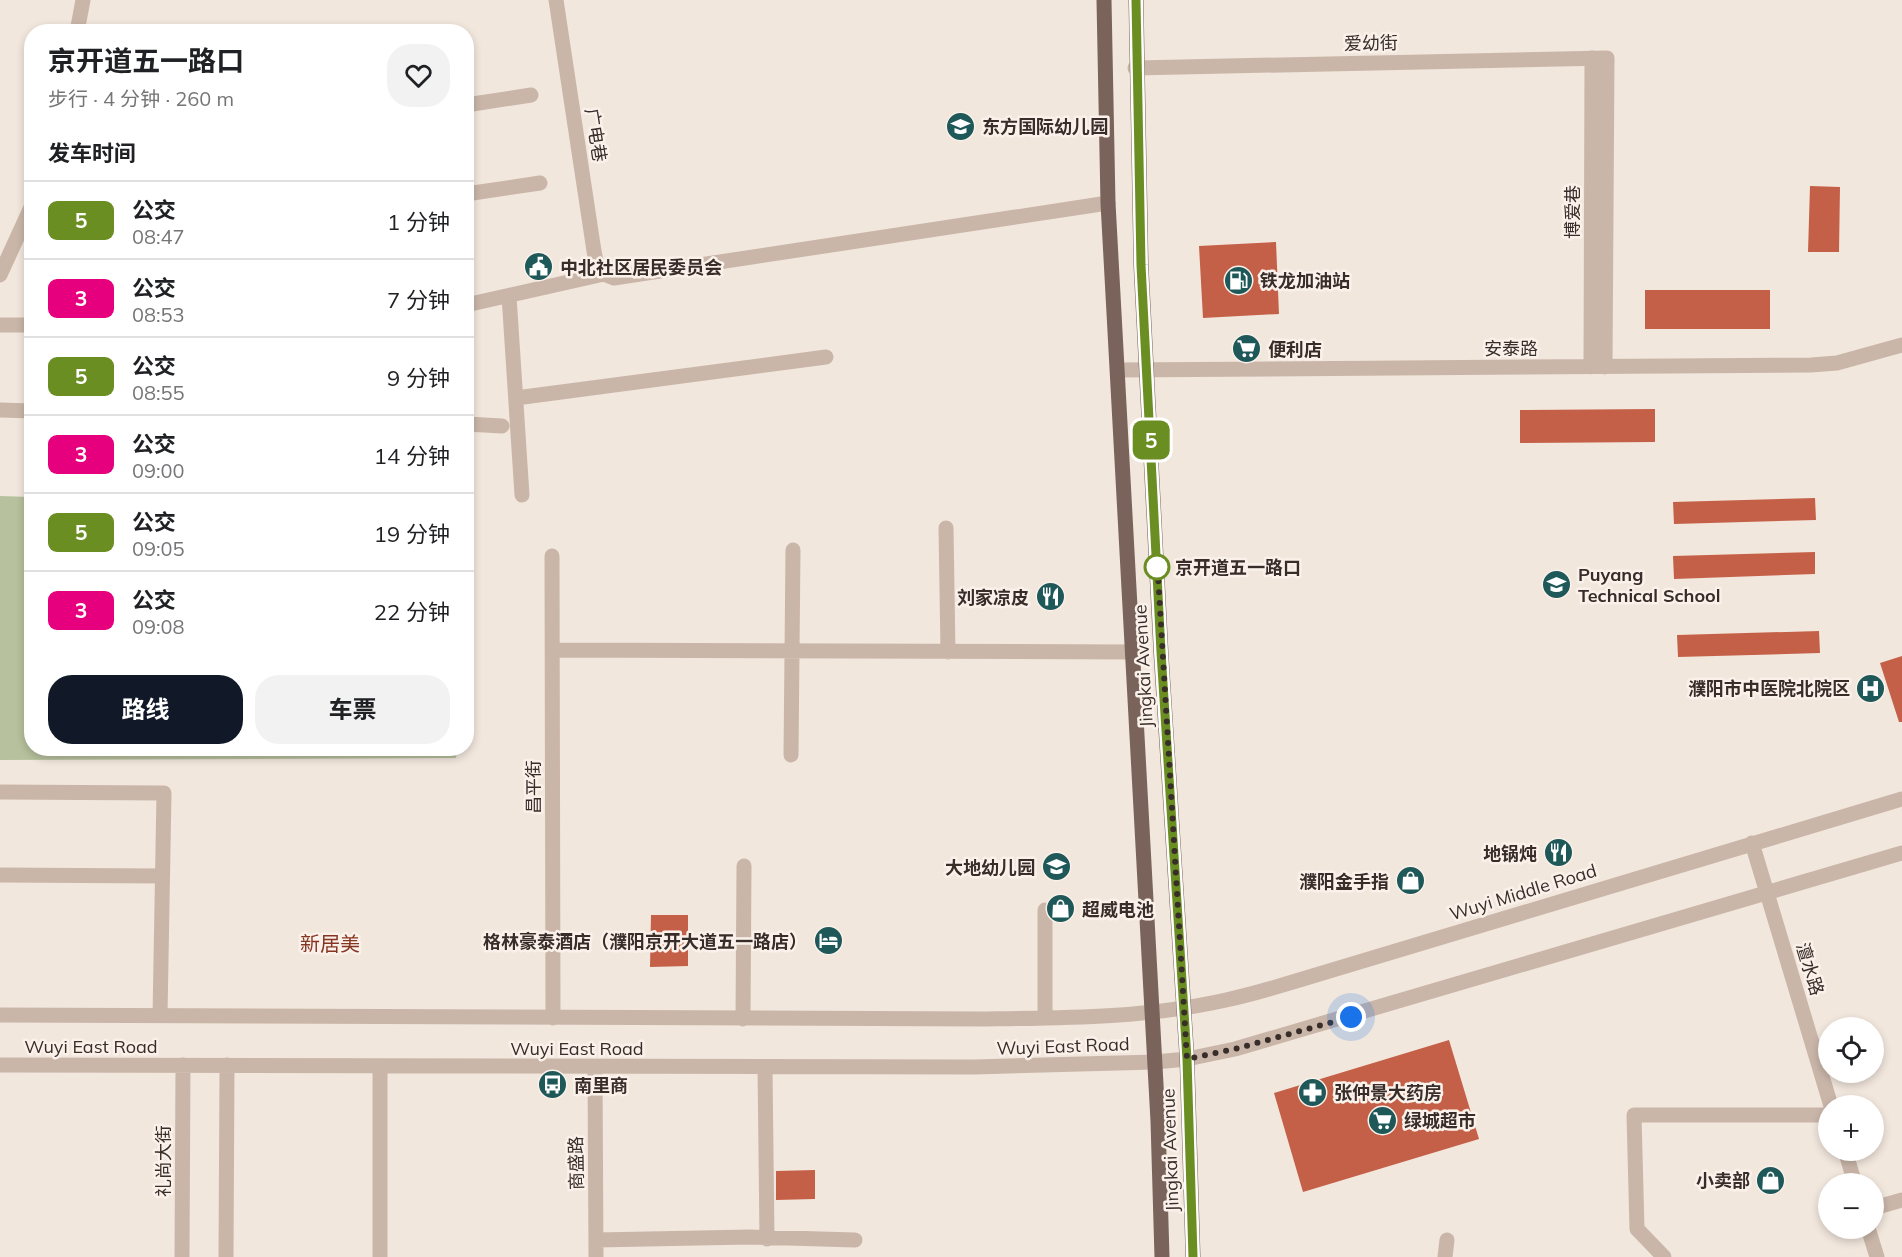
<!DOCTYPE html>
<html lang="zh">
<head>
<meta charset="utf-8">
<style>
  :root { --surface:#fff; --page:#f2f2f2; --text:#202124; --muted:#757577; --line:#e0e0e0; --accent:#111827 }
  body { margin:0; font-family:Mulish,"Noto Sans SC",sans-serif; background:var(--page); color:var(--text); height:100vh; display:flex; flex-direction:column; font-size:22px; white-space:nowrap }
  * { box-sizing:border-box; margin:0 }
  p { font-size:20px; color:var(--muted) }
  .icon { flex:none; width:33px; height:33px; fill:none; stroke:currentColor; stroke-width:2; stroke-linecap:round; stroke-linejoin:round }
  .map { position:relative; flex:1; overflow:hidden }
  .sheet { position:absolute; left:24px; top:24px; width:450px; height:732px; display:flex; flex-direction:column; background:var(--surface); border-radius:24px; box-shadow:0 3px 9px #0003 }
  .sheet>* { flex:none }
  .badge { padding:0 12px; border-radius:9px; font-size:21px; line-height:39px }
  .controls { position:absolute; left:1818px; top:1017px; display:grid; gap:12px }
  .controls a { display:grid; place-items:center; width:66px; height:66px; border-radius:50%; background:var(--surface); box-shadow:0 3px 9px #0003; font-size:30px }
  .you { position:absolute; width:30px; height:30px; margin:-15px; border:4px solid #fff; border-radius:50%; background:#1a73e8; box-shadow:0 0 0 9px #1a73e833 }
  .map>.badge { position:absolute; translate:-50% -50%; box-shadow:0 0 0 3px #fff }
  h2 { padding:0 24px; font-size:22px; line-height:54px }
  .round { display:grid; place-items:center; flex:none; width:63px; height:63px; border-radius:24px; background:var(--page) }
  .overview { display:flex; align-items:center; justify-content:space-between; height:102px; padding:0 24px }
  h1 { font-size:28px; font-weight:700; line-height:45px }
  .button { display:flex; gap:12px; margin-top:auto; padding:12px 24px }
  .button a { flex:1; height:69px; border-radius:24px; background:var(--accent); color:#fff; font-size:24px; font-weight:700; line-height:69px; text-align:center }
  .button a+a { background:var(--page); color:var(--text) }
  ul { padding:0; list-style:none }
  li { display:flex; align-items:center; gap:18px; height:78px; padding:0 24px; border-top:2px solid var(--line) }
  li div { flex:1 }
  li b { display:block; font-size:22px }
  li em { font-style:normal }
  li .badge { min-width:66px; font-weight:700; text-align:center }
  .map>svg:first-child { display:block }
  .green { fill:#b7c19d }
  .building { fill:#c56048 }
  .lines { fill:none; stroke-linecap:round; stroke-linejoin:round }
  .minor { stroke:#cab6a9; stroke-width:15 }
  .major { stroke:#79635a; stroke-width:15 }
  .line-casing { stroke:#fff; stroke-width:14 }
  .line { stroke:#6b8e23; stroke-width:9 }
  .walk { stroke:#382d29; stroke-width:6; stroke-dasharray:0 10.8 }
  .stop-dot { fill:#fff; stroke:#6b8e23; stroke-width:3 }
  .labels { text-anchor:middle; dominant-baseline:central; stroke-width:5; stroke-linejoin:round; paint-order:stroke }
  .street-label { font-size:18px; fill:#382d29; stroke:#faf1ea }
  .poi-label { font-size:18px; font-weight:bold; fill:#382d29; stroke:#faf1ea; text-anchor:start }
  .stop-label { font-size:18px; font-weight:bold; fill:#382d29; stroke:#faf1ea; text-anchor:start }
  .neighbourhood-label { font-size:20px; fill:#863522; stroke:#faf1ea }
</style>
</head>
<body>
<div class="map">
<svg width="1902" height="1257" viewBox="0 0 1902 1257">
  <rect width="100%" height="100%" fill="#f2e7dd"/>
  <!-- green -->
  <path class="green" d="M0,496l31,1 1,251h425l-1,10 -456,2z"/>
  <!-- building -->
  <path class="building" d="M1810,186l30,1 -1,65h-31z
    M1276,242l3,72 -76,4 -4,-72z
    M1645,290h125v39h-125z
    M1655,409v33l-135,1v-33z
    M1815,498l1,22 -142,4 -1,-22z
    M1815,552v22l-141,5 -1,-23z
    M1819,631l1,22 -142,4 -1,-22z
    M1902,656v66h-3l-19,-59z
    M651,915h37v51l-38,1z
    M1449,1040l30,99 -176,53 -29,-99z
    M815,1170v29l-39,1v-29z"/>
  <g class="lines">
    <!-- minor -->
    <path class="minor" d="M556,0l38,251 3,15 7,8
      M77,32l6,-32
      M1135,68l472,-10 -2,309
      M466,105l65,-10
      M466,194l74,-11
      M0,275l32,-70
      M509,296l13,199
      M466,305l138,-31 10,4 494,-75
      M0,325h32
      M1591,367l1,-309
      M1118,370l693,-5 26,-2 65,-18
      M516,398l310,-41
      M0,410l32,1
      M466,424l36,2
      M946,528l2,124
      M552,556l1,462
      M553,650l581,2
      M791,755l2,-205
      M0,792l164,1 -4,223
      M1752,843l79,263
      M0,875l162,1
      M1045,910v108
      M0,1015l984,4c79,-1 163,-1 242,-19 23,-5 47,-12 70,-19l606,-182
      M743,1019l1,-153
      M0,1065l974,2 181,-5 32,-3 48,-10 667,-196
      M595,1068l1,189
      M765,1068l2,171
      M1845,1150l10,34
      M1874,1208l28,-8
      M1868,1228l9,29
      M596,1240l154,-3 105,3
      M182,1257l1,-192
      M226,1257l1,-192
      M380,1257v-191
      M1445,1257l2,-17
      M1664,1257l-27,-28 -3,-114h194"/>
    <!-- major -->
    <path class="major" d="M1104,0l4,203 50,918 4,136
      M1136,0l5,265 20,388 26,406 6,198"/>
  </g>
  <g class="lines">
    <defs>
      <path id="line" d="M1136,0l5,265 20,387 26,407 6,198"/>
    </defs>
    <!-- line casing -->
    <use href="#line" class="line-casing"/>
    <!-- line -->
    <use href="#line" class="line"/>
    <!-- walk -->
    <path class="walk" d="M1157,567v-9l30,501 48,-10 116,-32"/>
  </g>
  <!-- icons -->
  <defs>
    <symbol id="school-disc" viewBox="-11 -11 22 22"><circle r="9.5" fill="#1e5859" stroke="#faf1ea"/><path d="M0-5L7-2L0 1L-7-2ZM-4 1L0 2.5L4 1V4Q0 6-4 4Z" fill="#fff"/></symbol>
    <symbol id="civic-disc" viewBox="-11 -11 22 22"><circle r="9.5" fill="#1e5859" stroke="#faf1ea"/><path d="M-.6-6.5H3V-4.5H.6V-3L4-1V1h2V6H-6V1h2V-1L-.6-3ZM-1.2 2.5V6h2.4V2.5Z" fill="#fff"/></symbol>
    <symbol id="fuel-disc" viewBox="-11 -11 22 22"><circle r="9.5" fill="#1e5859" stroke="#faf1ea"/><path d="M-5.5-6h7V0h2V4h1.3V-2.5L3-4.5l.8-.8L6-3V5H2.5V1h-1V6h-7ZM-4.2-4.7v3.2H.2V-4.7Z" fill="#fff"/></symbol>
    <symbol id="supermarket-disc" viewBox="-11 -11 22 22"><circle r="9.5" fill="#1e5859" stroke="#faf1ea"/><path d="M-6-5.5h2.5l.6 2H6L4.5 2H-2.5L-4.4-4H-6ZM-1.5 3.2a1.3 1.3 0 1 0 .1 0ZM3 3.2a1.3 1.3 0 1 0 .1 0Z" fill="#fff"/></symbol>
    <symbol id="restaurant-disc" viewBox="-11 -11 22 22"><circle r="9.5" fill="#1e5859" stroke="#faf1ea"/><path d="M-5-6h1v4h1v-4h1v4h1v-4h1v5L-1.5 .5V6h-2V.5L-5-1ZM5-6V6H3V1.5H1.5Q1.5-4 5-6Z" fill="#fff"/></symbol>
    <symbol id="hospital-disc" viewBox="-11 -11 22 22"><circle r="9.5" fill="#1e5859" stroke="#faf1ea"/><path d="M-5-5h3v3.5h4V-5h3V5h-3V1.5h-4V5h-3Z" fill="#fff"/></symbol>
    <symbol id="shop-disc" viewBox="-11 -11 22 22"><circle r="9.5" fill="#1e5859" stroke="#faf1ea"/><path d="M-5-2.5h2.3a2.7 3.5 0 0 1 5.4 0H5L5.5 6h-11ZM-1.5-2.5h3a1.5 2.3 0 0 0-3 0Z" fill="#fff"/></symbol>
    <symbol id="hotel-disc" viewBox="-11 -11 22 22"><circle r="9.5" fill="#1e5859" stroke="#faf1ea"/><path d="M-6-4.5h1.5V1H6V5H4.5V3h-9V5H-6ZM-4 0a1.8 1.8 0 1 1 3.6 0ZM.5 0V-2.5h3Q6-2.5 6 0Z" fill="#fff"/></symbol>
    <symbol id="bus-disc" viewBox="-11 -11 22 22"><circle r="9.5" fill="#1e5859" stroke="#faf1ea"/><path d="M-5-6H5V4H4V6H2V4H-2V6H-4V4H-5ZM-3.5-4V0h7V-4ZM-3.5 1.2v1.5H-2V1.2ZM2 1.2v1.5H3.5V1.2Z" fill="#fff"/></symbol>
    <symbol id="pharmacy-disc" viewBox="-11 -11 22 22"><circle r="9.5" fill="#1e5859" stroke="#faf1ea"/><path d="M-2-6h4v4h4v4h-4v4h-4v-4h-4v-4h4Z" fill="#fff"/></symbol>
  </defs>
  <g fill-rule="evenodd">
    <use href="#school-disc" x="944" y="110" width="33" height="33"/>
    <use href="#civic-disc" x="522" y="250" width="33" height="33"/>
    <use href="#fuel-disc" x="1222" y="264" width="33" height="33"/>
    <use href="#supermarket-disc" x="1230" y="332" width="33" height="33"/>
    <use href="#school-disc" x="1540" y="568" width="33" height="33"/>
    <use href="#restaurant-disc" x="1034" y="580" width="33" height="33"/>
    <use href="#hospital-disc" x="1854" y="672" width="33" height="33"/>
    <use href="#restaurant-disc" x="1542" y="836" width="33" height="33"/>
    <use href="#school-disc" x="1040" y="850" width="33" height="33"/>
    <use href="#shop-disc" x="1394" y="864" width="33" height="33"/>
    <use href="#shop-disc" x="1044" y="892" width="33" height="33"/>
    <use href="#hotel-disc" x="812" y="924" width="33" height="33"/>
    <use href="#bus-disc" x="536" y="1068" width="33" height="33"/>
    <use href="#pharmacy-disc" x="1296" y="1076" width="33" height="33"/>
    <use href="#supermarket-disc" x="1366" y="1104" width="33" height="33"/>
    <use href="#shop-disc" x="1754" y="1164" width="33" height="33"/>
  </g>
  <!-- markers -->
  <circle class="stop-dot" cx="1157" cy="567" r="12"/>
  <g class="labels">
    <!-- street labels -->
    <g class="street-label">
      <text transform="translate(1371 43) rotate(-1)">爱幼街</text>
      <text transform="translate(596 135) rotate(81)">广电巷</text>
      <text transform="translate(1572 212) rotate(-90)">博爱巷</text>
      <text x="1511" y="348">安泰路</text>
      <text transform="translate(1143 666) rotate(-93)">Jingkai Avenue</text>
      <text transform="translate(533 787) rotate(-90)">昌平街</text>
      <text transform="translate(1523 892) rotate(-17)">Wuyi Middle Road</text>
      <text transform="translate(1810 969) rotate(73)">澶水路</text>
      <text x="91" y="1046">Wuyi East Road</text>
      <text transform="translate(1063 1046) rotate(-2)">Wuyi East Road</text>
      <text x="577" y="1048">Wuyi East Road</text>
      <text transform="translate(1170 1150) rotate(-92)">Jingkai Avenue</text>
      <text transform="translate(163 1161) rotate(-90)">礼尚大街</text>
      <text transform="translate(576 1163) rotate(-91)">商盛路</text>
    </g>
    <!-- poi labels -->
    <g class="poi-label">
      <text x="982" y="126">东方国际幼儿园</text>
      <text x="560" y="267">中北社区居民委员会</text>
      <text x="1260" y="280">铁龙加油站</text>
      <text x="1268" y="349">便利店</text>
      <text x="1578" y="574">Puyang<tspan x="1578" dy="21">Technical School</tspan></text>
      <text x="1029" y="597" text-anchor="end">刘家凉皮</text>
      <text x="1850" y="688" text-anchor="end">濮阳市中医院北院区</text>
      <text x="1537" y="853" text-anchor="end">地锅炖</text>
      <text x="1035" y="867" text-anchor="end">大地幼儿园</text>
      <text x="1389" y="881" text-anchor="end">濮阳金手指</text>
      <text x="1082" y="909">超威电池</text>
      <text x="807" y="941" text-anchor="end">格林豪泰酒店（濮阳京开大道五一路店）</text>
      <text x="574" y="1085">南里商</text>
      <text x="1334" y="1092">张仲景大药房</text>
      <text x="1404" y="1120">绿城超市</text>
      <text x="1750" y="1180" text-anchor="end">小卖部</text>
    </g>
    <!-- stop labels -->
    <g class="stop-label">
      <text x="1175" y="567">京开道五一路口</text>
    </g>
    <!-- neighbourhood labels -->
    <g class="neighbourhood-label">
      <text x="330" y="943">新居美</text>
    </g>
  </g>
</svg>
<div class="controls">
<a><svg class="icon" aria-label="locate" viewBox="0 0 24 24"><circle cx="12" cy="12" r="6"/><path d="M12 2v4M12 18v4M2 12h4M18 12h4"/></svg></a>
<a>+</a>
<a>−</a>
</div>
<div class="you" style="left:1351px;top:1017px"></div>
<b class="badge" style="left:1151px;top:440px;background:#6b8e23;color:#fff">5</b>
<section class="sheet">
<div class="overview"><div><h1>京开道五一路口</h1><p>步行 · 4 分钟 · 260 m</p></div><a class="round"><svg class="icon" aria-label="heart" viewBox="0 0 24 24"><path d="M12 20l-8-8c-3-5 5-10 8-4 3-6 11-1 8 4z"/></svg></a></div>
<h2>发车时间</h2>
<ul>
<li><span class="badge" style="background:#6b8e23;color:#fff">5</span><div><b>公交</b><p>08:47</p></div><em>1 分钟</em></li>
<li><span class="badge" style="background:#e6007e;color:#fff">3</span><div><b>公交</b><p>08:53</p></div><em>7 分钟</em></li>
<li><span class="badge" style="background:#6b8e23;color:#fff">5</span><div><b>公交</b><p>08:55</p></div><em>9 分钟</em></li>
<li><span class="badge" style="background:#e6007e;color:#fff">3</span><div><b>公交</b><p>09:00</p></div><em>14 分钟</em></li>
<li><span class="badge" style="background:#6b8e23;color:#fff">5</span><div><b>公交</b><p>09:05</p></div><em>19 分钟</em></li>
<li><span class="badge" style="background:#e6007e;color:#fff">3</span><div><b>公交</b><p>09:08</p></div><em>22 分钟</em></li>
</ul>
<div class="button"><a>路线</a><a>车票</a></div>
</section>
</div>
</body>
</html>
